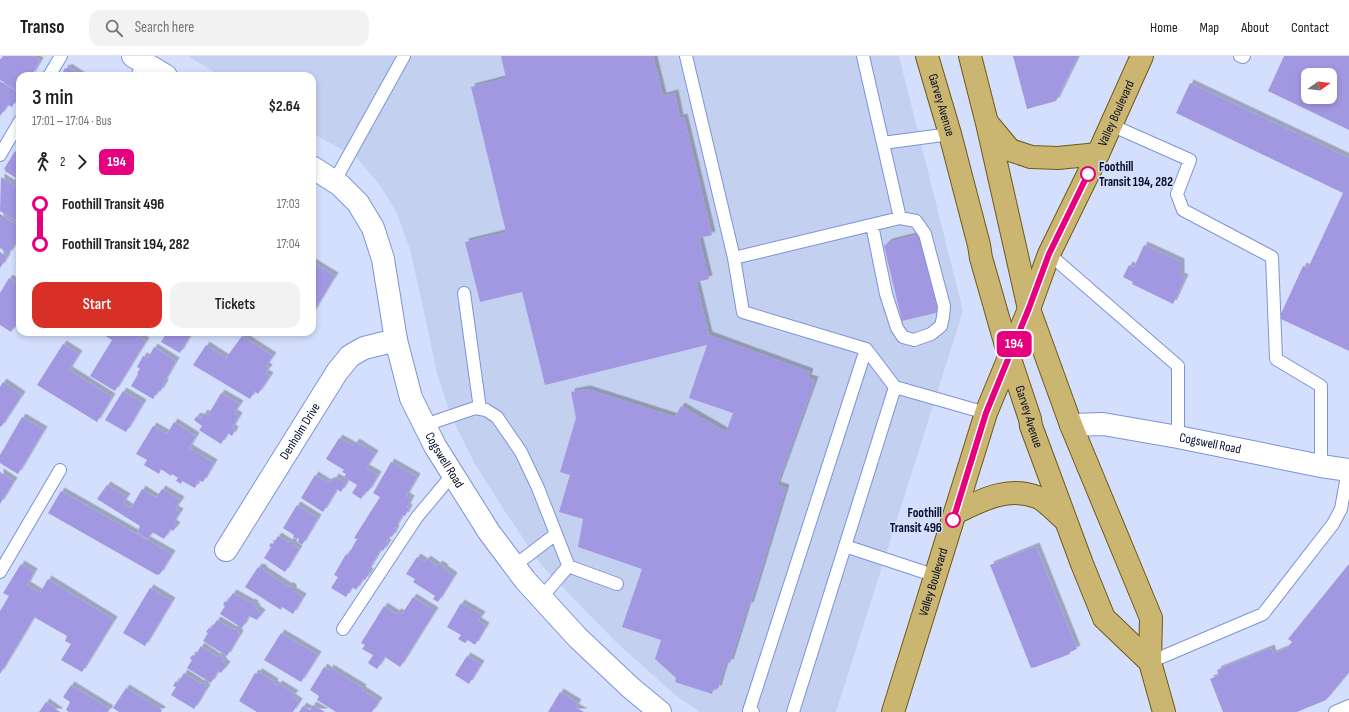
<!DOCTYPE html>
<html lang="en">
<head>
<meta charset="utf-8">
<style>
  :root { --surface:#fff; --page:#f2f2f2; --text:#202124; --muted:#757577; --line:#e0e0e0; --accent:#d93025 }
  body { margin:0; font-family:"Sofia Sans Condensed",sans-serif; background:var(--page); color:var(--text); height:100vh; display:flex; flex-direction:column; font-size:15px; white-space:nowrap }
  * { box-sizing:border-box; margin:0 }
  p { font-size:13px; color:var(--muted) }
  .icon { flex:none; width:22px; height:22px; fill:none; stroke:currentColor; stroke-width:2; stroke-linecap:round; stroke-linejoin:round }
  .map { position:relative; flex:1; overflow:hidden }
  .sheet { position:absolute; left:16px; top:16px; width:300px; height:264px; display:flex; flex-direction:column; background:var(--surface); border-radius:12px; box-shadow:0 2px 6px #0003 }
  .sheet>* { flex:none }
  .badge { padding:0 8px; border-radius:6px; font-size:14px; line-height:26px }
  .needle { width:26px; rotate:76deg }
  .tools { position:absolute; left:1301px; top:12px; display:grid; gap:8px }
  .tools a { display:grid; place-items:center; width:36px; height:36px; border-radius:8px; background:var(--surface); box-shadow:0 2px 6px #0003; font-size:20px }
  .map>.badge { position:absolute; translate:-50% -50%; box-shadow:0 0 0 2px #fff }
  .legs { display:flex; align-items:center; gap:6px; height:44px; padding:0 16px; font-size:13px }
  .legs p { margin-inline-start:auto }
  .overview { display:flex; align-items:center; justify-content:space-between; height:68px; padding:0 16px }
  h1 { font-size:22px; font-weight:600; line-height:30px }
  .cta { display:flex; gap:8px; margin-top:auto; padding:8px 16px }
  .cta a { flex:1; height:46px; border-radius:12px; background:var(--accent); color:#fff; font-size:16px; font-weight:600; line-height:46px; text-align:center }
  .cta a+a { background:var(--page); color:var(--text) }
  ul { padding:0 16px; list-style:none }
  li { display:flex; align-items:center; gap:14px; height:40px; font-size:15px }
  li i { display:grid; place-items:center; width:6px; height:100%; margin:0 5px; background:currentColor }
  li i::after { content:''; width:10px; height:10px; margin:-5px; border:3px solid; border-radius:50%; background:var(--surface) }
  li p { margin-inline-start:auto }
  li:first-child i { background:linear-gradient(#0000 50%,currentColor 0) }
  li:last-child i { background:linear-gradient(currentColor 50%,#0000 0) }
  header { display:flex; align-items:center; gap:24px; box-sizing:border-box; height:56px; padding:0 20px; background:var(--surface); border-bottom:1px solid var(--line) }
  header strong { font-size:19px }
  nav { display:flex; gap:22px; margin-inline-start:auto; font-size:14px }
  .search { width:280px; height:36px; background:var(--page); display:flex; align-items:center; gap:10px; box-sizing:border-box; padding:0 14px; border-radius:12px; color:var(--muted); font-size:15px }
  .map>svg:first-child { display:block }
  .built { fill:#c4d0f0 }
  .building { fill:#a298e2; fill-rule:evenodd; filter:url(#shadow) }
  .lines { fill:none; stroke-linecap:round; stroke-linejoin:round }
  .service-casing { stroke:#7c93d8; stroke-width:14 }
  .minor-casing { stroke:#7c93d8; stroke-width:24 }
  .tertiary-casing { stroke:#7c93d8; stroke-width:24 }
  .primary-casing { stroke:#6f5a19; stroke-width:24 }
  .service { stroke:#fff; stroke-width:12 }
  .minor { stroke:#fff; stroke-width:22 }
  .tertiary { stroke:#fff; stroke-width:22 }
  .primary { stroke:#cab571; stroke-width:22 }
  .line-1-casing { stroke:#fff; stroke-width:9 }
  .line-1 { stroke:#e6007e; stroke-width:6 }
  .stop-1-dot { fill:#fff; stroke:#e6007e; stroke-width:2 }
  .labels { text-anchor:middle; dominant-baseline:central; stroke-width:3; stroke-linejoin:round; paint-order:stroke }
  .street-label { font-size:13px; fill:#060b25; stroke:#d4dffd }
  .stop-label { font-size:13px; font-weight:bold; fill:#060b25; stroke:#d4dffd; text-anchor:start }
</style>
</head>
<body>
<header>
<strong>Transo</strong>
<div class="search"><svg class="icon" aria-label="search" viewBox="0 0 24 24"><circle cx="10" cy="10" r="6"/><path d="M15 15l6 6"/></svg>Search here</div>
<nav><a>Home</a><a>Map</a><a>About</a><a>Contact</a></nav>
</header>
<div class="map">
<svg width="1349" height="656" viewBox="0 0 1349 656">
  <defs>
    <filter id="shadow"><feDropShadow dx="3.5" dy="-3.5" stdDeviation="0" flood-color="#0004"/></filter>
  </defs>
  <rect width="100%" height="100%" fill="#d4dffd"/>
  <!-- built -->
  <path class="built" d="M188,0h711l64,255 -127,401h-136l-25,-17 -61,-55 -72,-74 -38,-56 -29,-46 -24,-48 -14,-43 -16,-75 -11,-48 -13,-37 -18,-29 -22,-26 -45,-25v-57h-91z"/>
  <!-- building -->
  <path class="building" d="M3,0h29l8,5 -8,14 -5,-2 -2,3h-5v8l-4,6 -16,-10v-21h1z
    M501,0h152l10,40 12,-3 5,25 4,-1 28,118 -13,3 10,41 -13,3 13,53 101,37 -2,6 7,2 -38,105 9,3 -36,118 -2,-1 -18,58 -4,-1 -8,27 -4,-1 -2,6 -37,-12 1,-4 -21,-19 6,-19 -39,-13 20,-58 -64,-22 5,-28 -24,-7 11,-37 -10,-3 16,-54 -5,-26 16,-3 88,28 6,-11 45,26 7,-19 -44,-15 18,-53 -162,40 -23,-93 -42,10 -15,-60 41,-10 -35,-145 35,-9z
    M1013,0h65l-22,45 -29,8z
    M1284,0h65v74l-81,-39zM1308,19h22v22h-22z
    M68,11l14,9h-21l4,-8 2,1z
    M0,25l20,13 -8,13 -4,-2 -8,11z
    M1190,27l159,75v193l-70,-33 24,-52 5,2 35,-75 -167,-80z
    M17,94l3,2v33l-6,-4 2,-3 -11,-7v-2h-1l11,-18 1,1z
    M1,121l19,12v34l-20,-12z
    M0,158l20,13v9l-11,18 -9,-6z
    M921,178l19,78 -38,9 -18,-75 5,-4z
    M1144,189l37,17v14l4,2 -12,26 -41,-20 1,-2 -10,-5 6,-12 5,2z
    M0,196l7,5 -7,11z
    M312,206l23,14 -23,38z
    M9,222l11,7v34l-9,13 -11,-7v-32z
    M99,276h32l15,9 -31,50 -25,-15 22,-36z
    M167,276h25l-12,21 -19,-11z
    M242,280l31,20 -7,10 3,2 -4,5 5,3 -12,18 -3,-3 -5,8 -57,-34 13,-20 20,13z
    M63,288l16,10 -10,16 43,27 -15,25 -60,-37z
    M154,291l22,14 -12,21 1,1 -5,9 -2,-2 -5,9 -22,-13 7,-12 -1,-1 3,-4 -3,-2 6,-11 5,2z
    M3,326l19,13 -21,32 -1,-1v-39z
    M123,335l20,12 -17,29 -21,-12z
    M221,337l19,11 -6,9 5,3 -7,12 3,2 -3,6 -4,-3 -7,11 -22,-14 3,-4 -8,-6 3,-4 4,2 3,-5 4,2z
    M22,361l22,13 -26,44 -18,-11v-8z
    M174,366l22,14 -7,12 25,15 -11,19 -4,-2 -4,8 -13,-7 -1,3 -5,-3 2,-3 -6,-4 -1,2 -10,-7 -2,5 -15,-9 3,-5 -11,-6 17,-28 14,8z
    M339,382l14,8 3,-4 19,12 -9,14 12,7 -10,17 -2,-1 -5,8 -9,-6 5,-8 -13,-8 2,-3 -4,-2 2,-2 -18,-11z
    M391,406l26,15 -11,19 5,3 -4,8 2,1 -4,8 -2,-1 -8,13 1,1 -4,8 -2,-1 -4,6 2,1 -5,8 -2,-2 -13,22 2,1 -5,8 -2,-1 -7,11 -4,-3 -6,10 -15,-9 7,-11 -4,-2 12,-21 2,1 9,-16 -3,-1 26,-41 -7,-4z
    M0,416l14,9 -14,23z
    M315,419l13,8 1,-2 3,1 3,-5 11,6 -5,9 -4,-3 -14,23 -22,-14z
    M107,429l20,12 -4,6 8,5 11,-19 14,9 6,-9 19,11 -6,9 5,3 -7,11 4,3 -4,5 -3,-2 -6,10 -12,-7 -4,7 -11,-7 3,-6 -43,-27z
    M61,435l111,63 -12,20 -3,1 -109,-62z
    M297,449l21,13 -16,27 -4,-3 1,-3 -2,-1v1l-4,-2 1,-2 -11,-7z
    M278,480l11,7 1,-2 4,2 -1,2 6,4 -14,23 -21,-14 7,-11 -2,-1 2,-3 2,1z
    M1036,490l41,103 -7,3v2l-37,14v-1l-2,1 -41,-103z
    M417,501l8,5 2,-3 10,7 2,-2 6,4 -1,1 10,7 -16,26 -5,-3 2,-3 -22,-14 2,-3 -9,-5z
    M21,508l13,8 -7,13 13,8 8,-14 66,41 -32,52 -21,-12 10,-16 -6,-3 2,-5 -33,-19 -34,57v-63l9,-15 -6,-3z
    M1349,508v108l-23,28 -29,12h-74l-13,-33 9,-4 -2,-5 54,-22 2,6 14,-6 5,-6 -4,-3z
    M258,511l1,1 1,-1 4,2 -1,1 26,17v-2l4,3v3l10,6 -10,17 -11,-7 -1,3 -36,-23z
    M150,532l22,13 -27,45 -22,-13z
    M233,537l18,10v-1l4,2 -1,2 3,1 -1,2 6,4 -5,7 -8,-4 -7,12 -22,-14 5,-8 -2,-1 2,-4 2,1z
    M413,541l22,14 -35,56 -15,-10 -8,12 -9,-6 5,-8 -11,-6 3,-4 -4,-2 23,-37 12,8 2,-2 4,2z
    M461,547l21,12 -4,6 8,5 -11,19 -7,-5 -3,3 -7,-4 3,-4 -14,-8z
    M217,564l17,10 1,-2 4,3 -1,1 2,2 -13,22 -24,-15 5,-8 -2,-1 3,-4 2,1z
    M281,577l37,22 -17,27 -37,-22z
    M201,590l16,11 2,-2 4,3 -1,2 1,1v1l4,3 -6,8 -3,-2 -7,12 -24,-15 5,-8 -2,-1 2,-4 3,1z
    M467,600l14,8 -12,20 -14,-9z
    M324,611l5,4 1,-3 33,20 -1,2 17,11 -7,11h-36l-19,-12 2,-4 -9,-6z
    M259,616l16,10 -1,2 3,2 2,-2 16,10 -3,3 7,5 -6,10h-36l-18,-11 16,-28 2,1z
    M184,617l17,11 1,-2 4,2 -1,2 2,2 -13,21 -23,-14 5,-8 -3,-1 3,-5 2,2z
    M71,629l39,24 -2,3h-39l-3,-2 4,-8 -7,-5z
    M126,632l36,22 -1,2h-42l-6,-4z
    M560,636l18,11 -3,4 9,5h-36z
    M46,646l14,10h-21z
    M313,649l12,7h-26l4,-6 7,4z"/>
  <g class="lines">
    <defs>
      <path id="service" d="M686,0l48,202
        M1240,0l3,1 1,-1
        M49,20l12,-20
        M137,20l7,-13
        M1111,69l79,35 -13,34 6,16 89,47 4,102 45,27v80
        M883,87l67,-9
        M0,99l20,-34
        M334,126l70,-126
        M872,169l14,69 11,34 6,9 11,3 17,-6 10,-8 2,-9 1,-11 -19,-72 -9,-13 -16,-3
        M1049,198l129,112v71
        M464,237l16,116
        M866,293l29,38 91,26
        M425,369l50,-17 11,2 11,7 24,35 17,36 29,74 1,4 -2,3 -25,29
        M845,490l91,30
        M514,510l42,-32
        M568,510l49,18
        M0,516l60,-102
        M343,573l74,-112 36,-43
        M1150,606l113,-48 70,-90 8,-15 7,-39
        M753,656l-4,-1 117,-362 -123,-37 -9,-54 166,-40 -37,-162
        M793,656l102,-325
        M1335,656l14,-6"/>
      <g id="minor">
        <path d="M133,0l33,20"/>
        <path id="s1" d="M312,111l28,18 18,18 15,25 10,31 13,81 15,58 24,48 54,86 36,48 53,58 53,50 29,24"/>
        <path id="s2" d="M226,494l111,-178 13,-16 14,-8 32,-8"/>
      </g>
      <g id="tertiary">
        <path id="s3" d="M1071,369l32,-1 75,13 143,29 28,4"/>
      </g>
      <g id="primary">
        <path id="s4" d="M927,0l23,78 29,111 2,13 28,98 21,63 1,7 51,138 22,54 46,44"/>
        <path d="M970,0l17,67 42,186 42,116 80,193 -1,44 14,50"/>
        <path d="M990,70l20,24 21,7 27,1 40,-4"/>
        <path d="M955,457c27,-13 52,-27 82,-16 8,3 20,16 27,22"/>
        <path id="s5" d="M893,656l93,-299 43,-104 20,-55 49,-100 44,-98"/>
      </g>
    </defs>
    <!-- service casing -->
    <use href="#service" class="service-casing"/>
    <!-- minor casing -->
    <use href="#minor" class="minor-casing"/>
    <!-- tertiary casing -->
    <use href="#tertiary" class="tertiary-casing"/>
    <!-- primary casing -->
    <use href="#primary" class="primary-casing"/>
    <!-- service -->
    <use href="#service" class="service"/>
    <!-- minor -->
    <use href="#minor" class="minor"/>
    <!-- tertiary -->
    <use href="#tertiary" class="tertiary"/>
    <!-- primary -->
    <use href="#primary" class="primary"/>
  </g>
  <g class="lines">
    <defs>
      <path id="line-1" d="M953,464l33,-107 43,-105 20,-54 39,-80"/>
    </defs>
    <!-- line-1 casing -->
    <use href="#line-1" class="line-1-casing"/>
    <!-- line-1 -->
    <use href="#line-1" class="line-1"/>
  </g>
  <!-- markers -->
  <g class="stop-1-dot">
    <circle cx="1088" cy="118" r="7"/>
    <circle cx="953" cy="464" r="7"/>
  </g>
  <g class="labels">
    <!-- street labels -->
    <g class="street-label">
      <text stroke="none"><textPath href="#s4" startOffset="51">Garvey Avenue</textPath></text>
      <text stroke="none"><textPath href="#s5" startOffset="640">Valley Boulevard</textPath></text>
      <text stroke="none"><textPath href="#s4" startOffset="375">Garvey Avenue</textPath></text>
      <text stroke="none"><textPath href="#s2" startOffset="140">Denholm Drive</textPath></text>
      <text stroke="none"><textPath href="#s3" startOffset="141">Cogswell Road</textPath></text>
      <text stroke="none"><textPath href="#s1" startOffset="333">Cogswell Road</textPath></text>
      <text stroke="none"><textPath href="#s5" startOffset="136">Valley Boulevard</textPath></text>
    </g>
    <!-- stop labels -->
    <g class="stop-label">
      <text x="1099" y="111">Foothill<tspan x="1099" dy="15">Transit 194, 282</tspan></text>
      <text x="942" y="457" text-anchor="end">Foothill<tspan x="942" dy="15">Transit 496</tspan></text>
    </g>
  </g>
</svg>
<div class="tools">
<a><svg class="needle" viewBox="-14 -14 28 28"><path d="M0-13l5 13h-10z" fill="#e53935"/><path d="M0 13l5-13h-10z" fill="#757577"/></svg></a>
</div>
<b class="badge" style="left:1014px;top:288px;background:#e6007e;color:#fff">194</b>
<section class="sheet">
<div class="overview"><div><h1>3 min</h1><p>17:01 – 17:04 · Bus</p></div><b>$2.64</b></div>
<div class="legs"><svg class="icon" aria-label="walk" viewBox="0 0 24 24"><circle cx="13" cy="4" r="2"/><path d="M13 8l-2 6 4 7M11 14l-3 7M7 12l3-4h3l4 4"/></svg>2<svg class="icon" aria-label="forward" viewBox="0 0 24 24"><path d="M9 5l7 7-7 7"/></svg><b class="badge" style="background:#e6007e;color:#fff">194</b></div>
<ul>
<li><i style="color:#e6007e"></i><b>Foothill Transit 496</b><p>17:03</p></li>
<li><i style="color:#e6007e"></i><b>Foothill Transit 194, 282</b><p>17:04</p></li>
</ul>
<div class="cta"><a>Start</a><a>Tickets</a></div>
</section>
</div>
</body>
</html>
